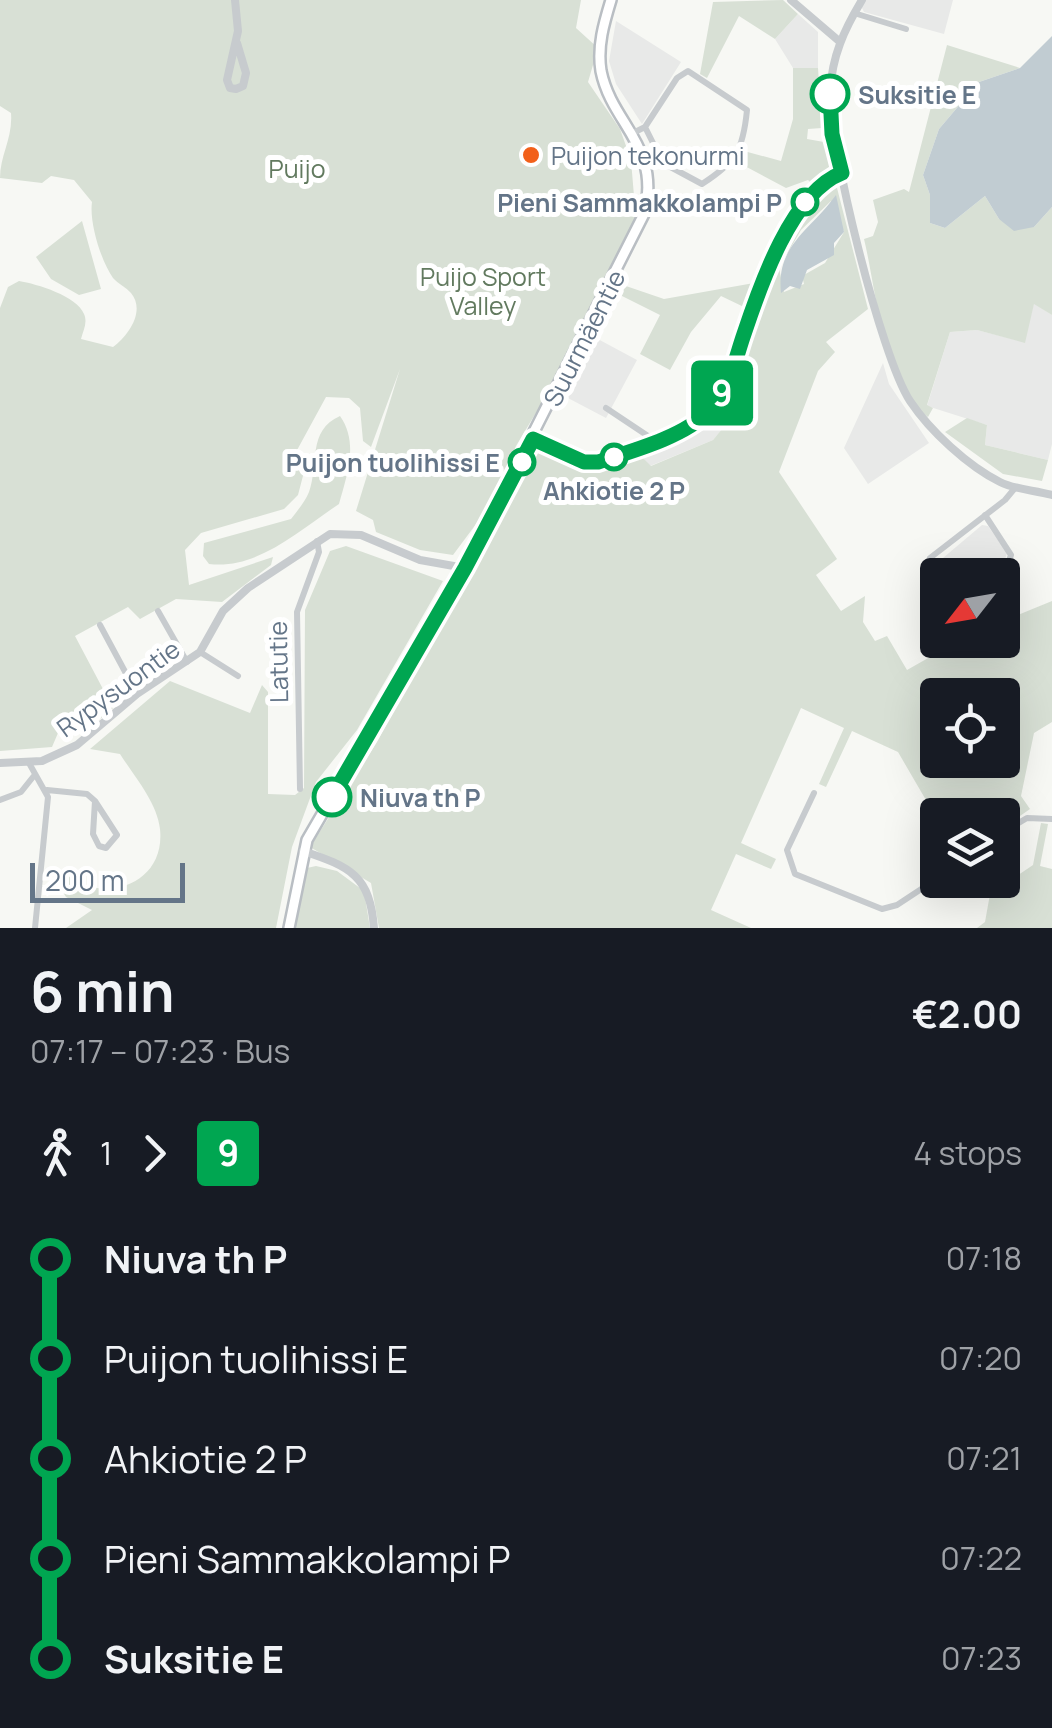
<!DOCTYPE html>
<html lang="en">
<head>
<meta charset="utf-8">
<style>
  :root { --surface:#171b24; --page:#242831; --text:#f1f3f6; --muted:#9ea1a6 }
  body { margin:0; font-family:Manrope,sans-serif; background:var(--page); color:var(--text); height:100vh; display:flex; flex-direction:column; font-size:38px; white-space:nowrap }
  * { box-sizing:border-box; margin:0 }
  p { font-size:32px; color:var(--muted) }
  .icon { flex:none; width:55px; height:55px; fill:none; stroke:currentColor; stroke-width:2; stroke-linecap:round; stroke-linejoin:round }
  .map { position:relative; height:928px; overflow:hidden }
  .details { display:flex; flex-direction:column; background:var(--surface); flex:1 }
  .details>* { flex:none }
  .badge { padding:0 20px; border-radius:8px; font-size:35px; line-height:65px }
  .needle { width:65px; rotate:239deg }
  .tools { position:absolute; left:920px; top:558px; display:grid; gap:20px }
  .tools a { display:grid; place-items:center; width:100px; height:100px; border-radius:10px; background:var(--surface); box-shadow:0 10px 40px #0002; font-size:50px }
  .scale { position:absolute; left:30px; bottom:25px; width:155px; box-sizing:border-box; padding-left:10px; border:5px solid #647588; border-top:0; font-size:28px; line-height:35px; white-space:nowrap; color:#647588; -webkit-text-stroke:8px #fff; paint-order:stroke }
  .map>.badge { position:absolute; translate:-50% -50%; box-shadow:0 0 0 5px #fff }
  .legs { display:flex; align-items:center; gap:15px; height:110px; padding:0 30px; font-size:32px }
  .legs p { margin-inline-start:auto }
  .summary { display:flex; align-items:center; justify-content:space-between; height:170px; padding:0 30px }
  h1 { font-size:55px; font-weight:700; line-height:75px }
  ul { padding:0 30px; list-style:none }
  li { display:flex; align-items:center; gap:35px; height:100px; font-size:38px }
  li i { display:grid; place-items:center; width:15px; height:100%; margin:0 12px; background:currentColor }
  li i::after { content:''; width:25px; height:25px; margin:-12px; border:8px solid; border-radius:50%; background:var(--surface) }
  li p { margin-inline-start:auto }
  li:first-child i { background:linear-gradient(#0000 50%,currentColor 0) }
  li:last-child i { background:linear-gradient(currentColor 50%,#0000 0) }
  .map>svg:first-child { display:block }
  .built { fill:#e8e9e8 }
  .green { fill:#d8e0d5; fill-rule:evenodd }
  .water { fill:#c1ccd2 }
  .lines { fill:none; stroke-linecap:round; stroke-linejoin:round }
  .secondary-casing { stroke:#b9bec3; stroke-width:14 }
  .minor { stroke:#c7cbce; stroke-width:6 }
  .tertiary { stroke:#c7cbce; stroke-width:8 }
  .secondary { stroke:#fff; stroke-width:9 }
  .line-1-casing { stroke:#fff; stroke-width:22 }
  .line-1 { stroke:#00a651; stroke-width:15 }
  .stop-1-dot { fill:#fff; stroke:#00a651; stroke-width:5 }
  .poi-dot { fill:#f2601a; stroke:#fff; stroke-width:4 }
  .labels { text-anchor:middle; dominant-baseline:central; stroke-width:10; stroke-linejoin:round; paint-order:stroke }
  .stop-label { font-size:25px; font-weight:bold; fill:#647588; stroke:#fff; text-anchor:start }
  .poi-label { font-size:25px; fill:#647588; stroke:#fff; text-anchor:start }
  .park-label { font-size:25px; fill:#627a5f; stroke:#fff }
  .street-label { font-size:25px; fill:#647588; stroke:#fff }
</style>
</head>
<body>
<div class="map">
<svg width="1052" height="928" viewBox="0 0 1052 928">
  <rect width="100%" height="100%" fill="#f7f8f4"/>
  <!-- built -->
  <path class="built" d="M866,0h87l-9,34 -80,-22 -3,-6z
    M798,14l20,18v36h-25l-18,-29z
    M616,21l65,41 -39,62 -26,-40 -7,-23z
    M1034,303l18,12v129l-4,16 -63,-15 2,-20 -60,-19 23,-74 27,-2 47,12z
    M596,338l41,22 -31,58 -40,-21z
    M883,363l6,21 40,59 -61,41 -24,-36z
    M729,396l13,10 -29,34 -63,26 -11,-12 70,-33z
    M982,525l6,1 19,27 -5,16 -12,6h-36l-11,-17z"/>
  <!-- green -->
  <path class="green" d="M0,0h581l-5,28 22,20 -10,34 32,47 11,31 5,60 -51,111 -69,115 -28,62 -35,47 -33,-5 -44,-18 -3,-12 -17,-9 44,-142 -29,78 -8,-6 -3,-33 -11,-10 -23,-1 -30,55 8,20 -6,23 -14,14 -83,24 -16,17 4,35 84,-28 -2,8 -49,37 -46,-3 -36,20 -12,-12 -53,29 38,72 -27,23 -17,-9 -8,4 -9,21 -52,4v-443l8,-21 11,-6c18,3 58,15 65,33 4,9 -1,17 -3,25l32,8c15,-11 33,-36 18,-54 -5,-6 -13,-9 -18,-15 -12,-17 -24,-56 -21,-76l-18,-22 -23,-4 -9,7 -42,-5c0,-23 13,-40 11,-65l-11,-7z
    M783,0l15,14 -23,25 -36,-23 -32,62 -7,-4 13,-72z
    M947,45l73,23 -41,14 -40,47 -16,46 7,20v28l15,5 40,-32 14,23 35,8 18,-20v108l-18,-11 -9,39 -48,-13 -27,2 -23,73 6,3 -5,9c-46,-37 -51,-124 -64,-178l9,-3 5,-14 -5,-22 31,-11 5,3z
    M793,68h25l4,60 -14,1 -1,10 17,3 8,25 -19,18 -5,-5 -22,8 -45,-24 3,-13 37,10 12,-42z
    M836,184l32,125 -42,33 9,10 -17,19 -39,101 58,87 -21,16 25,36 24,-15 -2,26 12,19 12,-5 20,34 53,-30h42l1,-19 49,-20v121l-18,11 -13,63 9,13 -27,19 -1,-13h-64l-1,4 -39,-67 -46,-21 -26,56 -7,-3 25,-56 -43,-20 -60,135 35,16 -5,10 -35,-15 -25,56 40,18h-372l-8,-45 -61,-36 67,-105 155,-287 8,-3 52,18 47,-16 12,12 62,-26 28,-34 -12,-10c22,-71 38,-171 107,-212zM831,201l13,31 -19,31 -23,13 2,8 -20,8 -5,-24 22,-38zM938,695h64v65h-64z
    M82,221l19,68 -22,6 -28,-16 -15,-22z
    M754,283l-8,25 -25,-12 -30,36 -21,38 -30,-16 20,-39 -42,-21 5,-9 41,14z
    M340,416c19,27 7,59 -1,88 -38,25 -81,66 -130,60l-6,-8 1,-13 87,-24c6,-8 14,-17 18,-27 10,-26 -2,-62 31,-76z
    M967,418l20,7 -2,20 63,15 -6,21 -39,-7 -58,-42z
    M346,546l97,35 -86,149 -41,52 -24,65 -16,81h-210l26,-18 -26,-13 -12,-20 9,-5c37,34 103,14 97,-43 -3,-27 -26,-53 -40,-75l-30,-5 80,-68 80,32 12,-28 6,7v102l27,1 9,-7 1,-178 25,-59z
    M1041,823l7,1 -8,42 12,3v59h-75l8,-6 5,-28 -8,-14h7l7,10 37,-25z
    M316,866l21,5 27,20 6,37h-76l13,-60z"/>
  <!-- water -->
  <path class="water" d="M1052,36v171l-18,20 -20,4 -15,-12 -14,-23 -40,32 -15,-5v-28l-7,-20 16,-46 40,-47 41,-14z
    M836,195l8,37 -10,11v12l-27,15 -7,19 -10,-3 -9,7c-5,-48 28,-61 55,-98z"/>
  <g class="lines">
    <defs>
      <path id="secondary" d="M289,928l18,-88 158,-272 180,-356c15,-68 -33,-87 -44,-141 -4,-25 3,-48 10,-71"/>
    </defs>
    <!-- secondary casing -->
    <use href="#secondary" class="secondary-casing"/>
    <!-- minor -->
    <path class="minor" d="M854,13l52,16
      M633,133l12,-6 18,36 39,21c34,-22 41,-33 45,-74l-59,-39 -11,7 -32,49
      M606,408l48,32
      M985,515l26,40 -3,9 -16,11
      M941,575l-11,-17 75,-58 10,-12
      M158,611l29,51
      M100,625l37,69
      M200,652l38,24
      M29,763l19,34 -13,131
      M300,789l-3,-177 22,-60 -2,-11
      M47,790l40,4 8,7 -2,33 6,12 7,2 11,-13 -22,-34
      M814,793l-27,57 8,24 87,35 15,-4 41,-27
      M0,800l21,-8 12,-15
      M1002,833l25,-15 25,1"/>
    <!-- tertiary -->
    <path class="tertiary" d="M235,0l3,31 -11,49 3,8 6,1 7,-3 3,-13 -9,-30
      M791,0l48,41
      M862,0c-18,30 -30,56 -32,92 -1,54 51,265 80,309 20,30 58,65 90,81 16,8 35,8 52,13
      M533,439l51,23h13l81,-31 34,-23 13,-20 34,-100 44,-83 39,-32
      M0,763l42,-2 35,-16 60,-51 63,-42 23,-41 25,-23 82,-54 31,1 59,25 45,8
      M303,851c48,16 67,25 71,77"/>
    <!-- secondary -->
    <use href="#secondary" class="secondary"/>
  </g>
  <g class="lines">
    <defs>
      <path id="line-1" d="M332,797l133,-229 68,-129 51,23h14c34,-11 86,-25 111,-51 20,-20 26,-51 35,-77 16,-48 48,-142 98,-161l-10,-39 -2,-40"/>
    </defs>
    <!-- line-1 casing -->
    <use href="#line-1" class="line-1-casing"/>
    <!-- line-1 -->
    <use href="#line-1" class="line-1"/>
  </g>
  <!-- markers -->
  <g class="stop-1-dot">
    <circle cx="830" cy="94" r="18"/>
    <circle cx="805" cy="202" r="12"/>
    <circle cx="614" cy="457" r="12"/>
    <circle cx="522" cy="462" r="12"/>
    <circle cx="332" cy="797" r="18"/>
  </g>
  <circle class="poi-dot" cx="531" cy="155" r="10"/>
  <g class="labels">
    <!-- stop labels -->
    <g class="stop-label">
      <text x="858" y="94">Suksitie E</text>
      <text x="782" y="202" text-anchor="end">Pieni Sammakkolampi P</text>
      <text x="500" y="462" text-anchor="end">Puijon tuolihissi E</text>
      <text x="614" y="490" text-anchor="middle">Ahkiotie 2 P</text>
      <text x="360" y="797">Niuva th P</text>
    </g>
    <!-- poi labels -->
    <g class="poi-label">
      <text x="551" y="155">Puijon tekonurmi</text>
    </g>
    <!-- park labels -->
    <g class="park-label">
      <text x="297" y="168">Puijo</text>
      <text x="483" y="276">Puijo Sport<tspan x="483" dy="29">Valley</tspan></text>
    </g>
    <!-- street labels -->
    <g class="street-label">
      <text transform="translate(584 338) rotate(-63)">Suurmäentie</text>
      <text transform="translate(278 662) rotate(-91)">Latutie</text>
      <text transform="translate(118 688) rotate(-36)">Rypysuontie</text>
    </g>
  </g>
</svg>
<div class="tools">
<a><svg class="needle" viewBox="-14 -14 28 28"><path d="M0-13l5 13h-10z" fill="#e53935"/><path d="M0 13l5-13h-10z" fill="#9ea1a6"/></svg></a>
<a><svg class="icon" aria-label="locate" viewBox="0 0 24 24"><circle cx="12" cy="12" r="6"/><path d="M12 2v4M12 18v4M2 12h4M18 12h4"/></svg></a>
<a><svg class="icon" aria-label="layers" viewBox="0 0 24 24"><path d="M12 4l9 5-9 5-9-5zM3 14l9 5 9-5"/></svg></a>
</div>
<div class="scale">200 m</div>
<b class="badge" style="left:722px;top:393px;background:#00a651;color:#fff">9</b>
</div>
<section class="details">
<div class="summary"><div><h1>6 min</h1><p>07:17 – 07:23 · Bus</p></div><b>€2.00</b></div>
<div class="legs"><svg class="icon" aria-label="walk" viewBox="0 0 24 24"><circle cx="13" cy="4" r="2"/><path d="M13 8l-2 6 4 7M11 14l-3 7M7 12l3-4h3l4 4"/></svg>1<svg class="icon" aria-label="forward" viewBox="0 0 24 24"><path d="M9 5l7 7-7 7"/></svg><b class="badge" style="background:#00a651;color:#fff">9</b><p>4 stops</p></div>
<ul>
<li><i style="color:#00a651"></i><b>Niuva th P</b><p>07:18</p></li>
<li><i style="color:#00a651"></i><span>Puijon tuolihissi E</span><p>07:20</p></li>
<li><i style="color:#00a651"></i><span>Ahkiotie 2 P</span><p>07:21</p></li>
<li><i style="color:#00a651"></i><span>Pieni Sammakkolampi P</span><p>07:22</p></li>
<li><i style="color:#00a651"></i><b>Suksitie E</b><p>07:23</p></li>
</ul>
</section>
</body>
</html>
